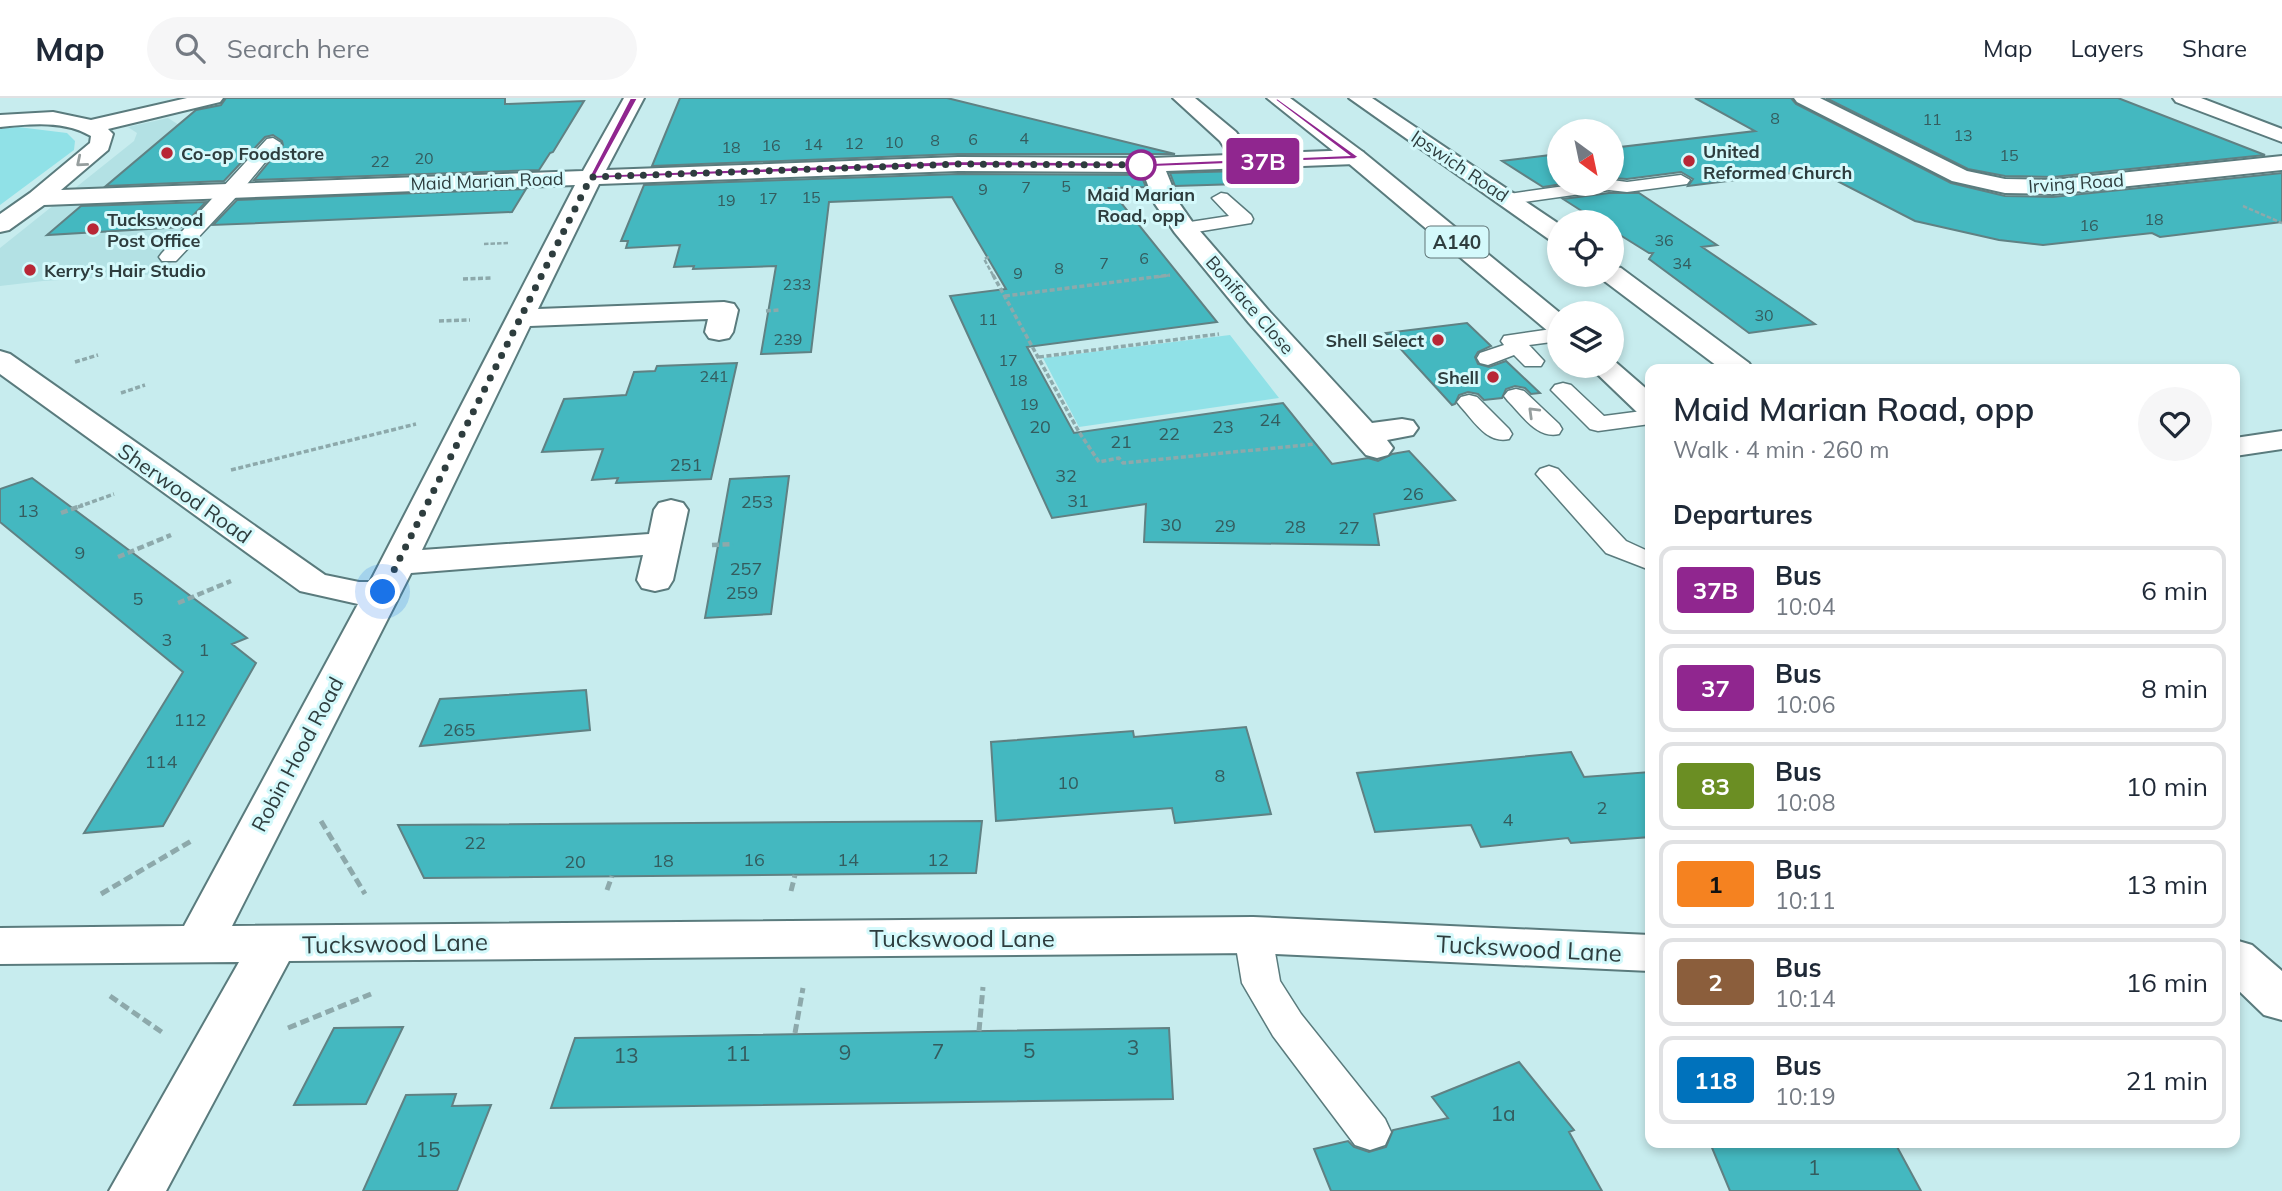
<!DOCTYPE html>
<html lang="en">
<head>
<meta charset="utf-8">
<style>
  :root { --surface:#fff; --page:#f6f6f7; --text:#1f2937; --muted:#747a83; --line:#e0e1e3 }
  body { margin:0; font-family:Mulish,sans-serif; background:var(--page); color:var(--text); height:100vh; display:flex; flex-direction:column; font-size:26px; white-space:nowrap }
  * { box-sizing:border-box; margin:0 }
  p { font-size:23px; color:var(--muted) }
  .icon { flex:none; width:38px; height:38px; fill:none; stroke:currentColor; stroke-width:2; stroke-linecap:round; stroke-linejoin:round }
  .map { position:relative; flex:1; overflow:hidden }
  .drawer { position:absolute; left:1645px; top:266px; width:595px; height:784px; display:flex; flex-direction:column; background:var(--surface); border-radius:14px; box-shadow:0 4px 10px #0003 }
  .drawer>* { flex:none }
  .badge { padding:0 14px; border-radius:5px; font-size:24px; line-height:46px }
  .needle { width:46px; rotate:147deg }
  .buttons { position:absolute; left:1547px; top:21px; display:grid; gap:14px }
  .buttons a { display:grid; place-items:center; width:77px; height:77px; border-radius:50%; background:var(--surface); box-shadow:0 4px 10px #0003; font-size:35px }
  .you { position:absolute; width:35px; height:35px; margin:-18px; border:5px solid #fff; border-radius:50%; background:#1a73e8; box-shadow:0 0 0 10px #1a73e833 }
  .map>.badge { position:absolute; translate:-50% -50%; box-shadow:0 0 0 4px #fff }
  h2 { padding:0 28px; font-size:26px; line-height:63px }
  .round { display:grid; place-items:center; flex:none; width:74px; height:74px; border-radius:37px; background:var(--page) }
  .headline { display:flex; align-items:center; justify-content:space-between; height:119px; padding:0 28px }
  h1 { font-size:33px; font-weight:600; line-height:52px }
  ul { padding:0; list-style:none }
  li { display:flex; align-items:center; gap:21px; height:88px; margin:0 14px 10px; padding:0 14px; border:4px solid var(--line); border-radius:14px }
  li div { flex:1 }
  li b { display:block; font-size:26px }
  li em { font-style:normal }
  li .badge { min-width:77px; font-weight:700; text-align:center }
  header { display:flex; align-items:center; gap:42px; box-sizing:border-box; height:98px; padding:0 35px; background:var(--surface); border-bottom:2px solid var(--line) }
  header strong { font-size:33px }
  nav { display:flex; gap:38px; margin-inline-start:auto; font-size:24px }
  .search { width:490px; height:63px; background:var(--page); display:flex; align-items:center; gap:18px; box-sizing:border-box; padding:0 24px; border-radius:38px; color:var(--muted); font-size:26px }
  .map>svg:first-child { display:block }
  .built { fill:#b3e1e4 }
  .green { fill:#90e1e7 }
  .building { fill:#44b8c0; stroke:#608183; stroke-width:2 }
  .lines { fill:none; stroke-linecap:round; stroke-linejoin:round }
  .lane-casing { stroke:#5a7b7d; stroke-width:3 }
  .street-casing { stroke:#5a7b7d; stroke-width:4 }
  .highway-casing { stroke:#5a7b7d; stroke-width:4 }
  .path-far3 { stroke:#8da9ab; stroke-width:2.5; stroke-dasharray:4.5 2; stroke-linecap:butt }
  .path-far2 { stroke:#8da9ab; stroke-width:3.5; stroke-dasharray:5 2.5; stroke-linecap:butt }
  .path-far1 { stroke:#8da9ab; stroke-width:4.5; stroke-dasharray:7 3.5; stroke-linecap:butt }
  .path { stroke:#8da9ab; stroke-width:5; stroke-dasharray:9 4.5; stroke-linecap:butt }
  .lane { fill:#fff; fill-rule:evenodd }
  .street { fill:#fff; fill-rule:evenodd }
  .highway { fill:#fff; fill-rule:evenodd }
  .oneway { stroke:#969e9e }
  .line { fill:#90268f; stroke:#fff; stroke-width:2 }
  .walk { stroke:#2e3d3e; stroke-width:7; stroke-dasharray:0 12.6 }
  .poi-dot { fill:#b82736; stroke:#d4f9fb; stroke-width:2.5 }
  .stop-dot { fill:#fff; stroke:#90268f; stroke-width:3.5 }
  .labels { text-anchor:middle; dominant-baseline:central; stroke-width:6; stroke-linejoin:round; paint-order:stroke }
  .far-number-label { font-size:16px; fill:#345c5e }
  .far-poi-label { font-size:18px; font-weight:bold; fill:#2e3d3e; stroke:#d4f9fb; text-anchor:start }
  .far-street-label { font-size:18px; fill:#2e3d3e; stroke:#d4f9fb }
  .far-stop-label { font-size:18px; font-weight:bold; fill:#2e3d3e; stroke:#d4f9fb }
  .number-label { font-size:18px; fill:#345c5e }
  .shield { fill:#d4f9fb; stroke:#607577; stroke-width:2 }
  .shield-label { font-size:19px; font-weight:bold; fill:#2e3d3e }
  .street-label { font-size:21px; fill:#2e3d3e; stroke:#d4f9fb }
  .near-number-label { font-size:21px; fill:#345c5e }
  .near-street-label { font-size:24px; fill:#2e3d3e; stroke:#d4f9fb }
</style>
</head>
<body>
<header>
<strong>Map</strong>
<div class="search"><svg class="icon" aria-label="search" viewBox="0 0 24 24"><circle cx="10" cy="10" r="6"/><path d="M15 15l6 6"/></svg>Search here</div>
<nav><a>Map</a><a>Layers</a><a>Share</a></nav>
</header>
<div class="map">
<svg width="2282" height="1093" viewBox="0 0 2282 1093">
  <rect width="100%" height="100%" fill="#c7ecee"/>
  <!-- built -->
  <path class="built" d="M168,20l11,7 115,2 -133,147 -118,7 -43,5v-38l134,-107 3,-8 -9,-6z"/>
  <!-- green -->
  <path class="green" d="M18,29l49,6 8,8 -1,9 -74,55v-77z
    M1230,237l49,63 -200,29 -36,-69z"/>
  <!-- building -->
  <path class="building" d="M226,0h279v6l79,-3 -31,51 -3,1 -11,17 -285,10 29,-35 -1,-4 -9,-6 -8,2 -41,44 -118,5 90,-76 25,-5z
    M680,0h267l228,56h-217l-306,12z
    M1695,0h96l5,6 155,79 54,13 48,1 229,-24v49l-122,15 -8,-4 -109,12 -44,-5 -84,-19 -99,-51 -128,16 5,-7 -12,-7 -54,7 -15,-1v-30l143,-17z
    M1826,0h292l147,57 -212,22 -48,-1 -37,-7z
    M1559,56v30h3l-19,3 -41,-26z
    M1240,73l-1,13 -64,2 -5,-13z
    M958,76l183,1 5,12 -37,1 108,134 -190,25 47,86 209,-30 49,61 36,-6 10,3 14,-7 17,-3 46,49 -81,14 5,31 -235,-3 2,-38 -94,14 -102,-222 56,-7 -54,-92 -123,5 -18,150 -50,2 15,-88 -83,3 1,-3 -20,1 6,-22 -54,3 2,-7h-7l23,-56z
    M526,91l-14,23 -299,13 24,-25z
    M1609,95h30l78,52 -15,2 113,77 -66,9 -100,-74 4,-6h-4l-37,-23v-8h-13l-36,-23z
    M206,104l-24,25 -135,8 34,-29z
    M1467,225l24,23 -13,6 -3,5 3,7 11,3 17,-6 34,32 -9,1 -6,-6 -10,-2 -9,3 -4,9 -18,2 -6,-6 -10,-2 -9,3 -4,9 -3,1 -66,-72z
    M737,265l-26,116 -95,4 2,-5 -26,2 11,-31 -61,3 22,-53 62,-4 8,-23 21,-1 2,-5z
    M789,378l-18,138 -66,4 25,-139z
    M32,380l215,160 -15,6 24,19 -93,163 -79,7 99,-161 -183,-150v-33z
    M586,592l4,40 -170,16 20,-47z
    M1246,629l25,87 -96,9 -3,-15 -176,13 -5,-79 142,-11 1,6z
    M1571,654l13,25 66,-5v65l-79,6 -3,-5 -87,9 -10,-22 -96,7 -18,-59z
    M982,723l-6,52 -552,5 -26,-53z
    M403,929l-37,77 -72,1 40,-77z
    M1169,930l4,71 -622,9 24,-70z
    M1519,964l55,68 -5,2 33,59h-271l-17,-42 34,-8 6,6 15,5 17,-5 7,-17 55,-12 -16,-21z
    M456,996l-4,12 39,-1 -34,86h-94l43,-96z
    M1710,1045h185l26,48h-191z"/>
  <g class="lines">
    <defs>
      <path id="lane" d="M273,40l8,5 -43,52 -62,66h-14l-3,-4 3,-4 105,-114z
        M1681,77l9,5 -3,4 -60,8 -18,-2 -100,14 -9,-5 9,-5 70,-10h33v-4l15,2z
        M1221,95l6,1 24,21 2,4 -2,4 -67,11 -7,-2 -2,-4 2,-4 52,-8 -17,-18z
        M1559,230v13l-30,4 15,16 -3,5h-16l-11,-11 -26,10 -8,-2 -3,-5 3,-5 24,-8 -3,-4 3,-5z
        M1563,285l8,2 33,31 46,-6v14l-52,7 -8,-2 -39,-39 4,-5z
        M1516,291l8,2 35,33 3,5 -3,5c-22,5 -37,-19 -51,-33l-4,-5 4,-5z
        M1469,297l8,2 32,32 3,5 -3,5c-22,5 -35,-18 -48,-32l-4,-5 4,-5z
        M1549,368l9,3 68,72 24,11v18l-44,-17 -70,-79 4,-5z
        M1253,823l13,4 6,10 8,46 21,33 84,105 6,13 -6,13 -15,5 -15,-5 -82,-109 -31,-53 -8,-48 6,-10z"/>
      <path id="street" d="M187,0h36l-3,4 -112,27 5,5 -5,16 -47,40 522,-19 41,-73h20l-38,72 352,-13 194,1 77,-3 -9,-14 -47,-43h22l41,34 15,22 104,-4 8,2 3,5 -3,5 -8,2 -189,7 13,32 14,20 76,88 103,112 30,-4 11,2 5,7 -5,7 -26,5 6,8 -5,7 -11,3 -11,-3 -117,-132 -74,-90 -20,-29 -12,-32 -185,-1 -359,13 -61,125 186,-7 10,2 4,6 -5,22 -4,6 -10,2 -10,-2 -4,-6 3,-13 -178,7 -108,224 227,-16 5,-24 5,-7 12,-3 12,3 5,7 -15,70 -5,8 -13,3 -13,-3 -5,-8 6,-25 -232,18 -179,353 1021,-9 397,18v36l-397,-18 -964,8 -123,230h-57l130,-229 -239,2v-36l184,-2 174,-322 -58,-13 -300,-217v-23l10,3 315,221 34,7h11l205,-397 -531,20 -35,25 -9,2v-18l30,-21 60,-50 1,-7c-27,-16 -61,-12 -91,-9v-12l53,-3 38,8z
        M1349,0h23l187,126v18l-9,-2z
        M1794,0h26l147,73 38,8 48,1 229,-24v14l-229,24 -48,-1 -53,-12 -155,-79z
        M2173,0h28l81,31v13l-106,-40z
        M1612,168l9,2 128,95 4,6h-32l-118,-89 -4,-5h13z
        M2282,333v18l-47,7v-18z"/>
      <path id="highway" d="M1267,0h23l73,54 197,161 -1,21 -10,-2 -202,-170z
        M1612,261l38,33v25l-11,-3 -50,-48h23z
        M2235,842l17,5 30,26v49l-18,-5 -29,-28z"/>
    </defs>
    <!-- lane casing -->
    <use href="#lane" class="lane-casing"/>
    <!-- street casing -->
    <use href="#street" class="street-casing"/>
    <!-- highway casing -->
    <use href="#highway" class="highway-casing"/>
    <!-- path-far3 -->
    <path class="path-far3" d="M2243,108l39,17
      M484,146l26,-1
      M989,159l-5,2 10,18
      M1158,179l12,-2"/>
    <!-- path-far2 -->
    <path class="path-far2" d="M993,177l86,157 20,30 20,-4 4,5 192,-19
      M463,181l30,-1
      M1005,198l165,-21
      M766,213l13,-1
      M439,223l31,-1
      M1039,259l180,-23
      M75,264l23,-7
      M121,295l24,-8
      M231,372l185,-46
      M78,409l36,-13"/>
    <!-- path-far1 -->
    <path class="path-far1" d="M61,415l22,-8
      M712,447l21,-1
      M118,459l53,-22
      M178,505l53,-22"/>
    <!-- path -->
    <path class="path" d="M321,723l44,73
      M607,792l5,-14
      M791,793l4,-16
      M101,796l92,-54
      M110,898l53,37
      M288,930l83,-34
      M979,933l4,-44
      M795,935l8,-45"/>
    <!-- lane -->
    <use href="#lane" class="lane"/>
    <!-- street -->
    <use href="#street" class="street"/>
    <!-- highway -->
    <use href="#highway" class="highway"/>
  </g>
  <!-- one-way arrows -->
  <defs><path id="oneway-chevron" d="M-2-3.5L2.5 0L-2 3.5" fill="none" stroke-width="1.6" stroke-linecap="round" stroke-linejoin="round" transform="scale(1.75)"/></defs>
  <g class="oneway">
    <use href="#oneway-chevron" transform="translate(81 64) rotate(140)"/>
    <use href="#oneway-chevron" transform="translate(1533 314) rotate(-136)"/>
  </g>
  <!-- line -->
  <path class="line" d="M630,0h8l-42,77 362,-14 194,2 196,-8 -73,-55 2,-2 82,59 -4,2 -203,8 -194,-1 -370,13z"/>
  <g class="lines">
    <!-- walk -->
    <path class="walk" d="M383,494l208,-415 367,-13 194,1h-11"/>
  </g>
  <!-- markers -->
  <g class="poi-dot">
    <circle cx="167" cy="55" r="7"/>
    <circle cx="1689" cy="63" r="7"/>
    <circle cx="93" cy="131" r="7"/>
    <circle cx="30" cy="172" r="7"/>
    <circle cx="1438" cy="242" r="7"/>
    <circle cx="1493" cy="279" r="7"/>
  </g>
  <circle class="stop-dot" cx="1141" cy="67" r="14"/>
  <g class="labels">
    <!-- far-number labels -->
    <g class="far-number-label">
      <text x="1775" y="20">8</text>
      <text x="1932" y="21">11</text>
      <text x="1963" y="37">13</text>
      <text x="1024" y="40">4</text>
      <text x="973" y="41">6</text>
      <text x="935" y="42">8</text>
      <text x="894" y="44">10</text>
      <text x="854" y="45">12</text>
      <text x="813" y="46">14</text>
      <text x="771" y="47">16</text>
      <text x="731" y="49">18</text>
      <text x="2009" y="57">15</text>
      <text x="424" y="60">20</text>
      <text x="380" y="63">22</text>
      <text x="1066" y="88">5</text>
      <text x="1026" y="89">7</text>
      <text x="983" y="91">9</text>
      <text x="811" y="99">15</text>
      <text x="768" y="100">17</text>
      <text x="726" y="102">19</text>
      <text x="2154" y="121">18</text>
      <text x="2089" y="127">16</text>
      <text x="1664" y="142">36</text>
      <text x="1144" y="160">6</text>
      <text x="1104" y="165">7</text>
      <text x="1682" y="165">34</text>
      <text x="1059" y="170">8</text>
      <text x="1018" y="175">9</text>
      <text x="797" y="186">233</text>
      <text x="1764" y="217">30</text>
      <text x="988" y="221">11</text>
      <text x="788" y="241">239</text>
      <text x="1008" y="262">17</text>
      <text x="714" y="278">241</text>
      <text x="1018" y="282">18</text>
      <text x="1029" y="306">19</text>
    </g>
    <!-- far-poi labels -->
    <g class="far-poi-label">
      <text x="1703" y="53">United<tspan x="1703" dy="21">Reformed Church</tspan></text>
      <text x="181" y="55">Co-op Foodstore</text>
      <text x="107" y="121">Tuckswood<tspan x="107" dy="21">Post Office</tspan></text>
      <text x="44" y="172">Kerry's Hair Studio</text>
      <text x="1424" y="242" text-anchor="end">Shell Select</text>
      <text x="1479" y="279" text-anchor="end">Shell</text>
    </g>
    <!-- far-street labels -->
    <g class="far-street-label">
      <text transform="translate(1460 68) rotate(34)">Ipswich Road</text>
      <text transform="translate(487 83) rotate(-2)">Maid Marian Road</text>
      <text transform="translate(2076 85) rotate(-4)">Irving Road</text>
      <text transform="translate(1250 207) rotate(49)">Boniface Close</text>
    </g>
    <!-- far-stop labels -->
    <g class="far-stop-label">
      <text x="1141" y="96">Maid Marian<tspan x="1141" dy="21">Road, opp</tspan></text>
    </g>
    <!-- number labels -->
    <g class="number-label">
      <text x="1270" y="321">24</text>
      <text x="1040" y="328">20</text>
      <text x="1223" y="328">23</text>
      <text x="1169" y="335">22</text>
      <text x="1121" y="343">21</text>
      <text x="686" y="366">251</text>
      <text x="1066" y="377">32</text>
      <text x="1413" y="395">26</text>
      <text x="1078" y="402">31</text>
      <text x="757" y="403">253</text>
      <text x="28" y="412">13</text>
      <text x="1171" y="426">30</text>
      <text x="1225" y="427">29</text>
      <text x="1295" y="428">28</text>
      <text x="1349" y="429">27</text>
      <text x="80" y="454">9</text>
      <text x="746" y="470">257</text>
      <text x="742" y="494">259</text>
      <text x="138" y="500">5</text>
      <text x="167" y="541">3</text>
      <text x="204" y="551">1</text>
      <text x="190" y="621">112</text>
      <text x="459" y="631">265</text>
      <text x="161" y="663">114</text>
      <text x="1220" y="677">8</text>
      <text x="1068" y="684">10</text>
      <text x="1602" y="709">2</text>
      <text x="1508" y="721">4</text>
      <text x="475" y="744">22</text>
      <text x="754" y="761">16</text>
      <text x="848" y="761">14</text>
      <text x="938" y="761">12</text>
      <text x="663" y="762">18</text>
      <text x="575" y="763">20</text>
    </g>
    <!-- shield labels -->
    <rect class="shield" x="1425.5" y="128.5" width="63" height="31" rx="5"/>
    <g class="shield-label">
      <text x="1457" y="144">A140</text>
    </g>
    <!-- street labels -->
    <g class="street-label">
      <text transform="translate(185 395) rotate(35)">Sherwood Road</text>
      <text transform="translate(297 656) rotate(-62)">Robin Hood Road</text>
    </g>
    <!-- near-number labels -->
    <g class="near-number-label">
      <text x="1133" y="949">3</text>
      <text x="1029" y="952">5</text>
      <text x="938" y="953">7</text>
      <text x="845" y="954">9</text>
      <text x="738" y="955">11</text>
      <text x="626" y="957">13</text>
      <text x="1503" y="1015">1a</text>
      <text x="428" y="1051">15</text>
      <text x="1814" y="1069">1</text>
    </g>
    <!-- near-street labels -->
    <g class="near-street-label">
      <text x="962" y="840">Tuckswood Lane</text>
      <text transform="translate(395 845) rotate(-1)">Tuckswood Lane</text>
      <text transform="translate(1529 850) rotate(3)">Tuckswood Lane</text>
    </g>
  </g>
</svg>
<div class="buttons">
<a><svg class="needle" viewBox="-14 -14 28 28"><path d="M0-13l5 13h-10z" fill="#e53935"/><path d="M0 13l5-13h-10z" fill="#747a83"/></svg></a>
<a><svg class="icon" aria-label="locate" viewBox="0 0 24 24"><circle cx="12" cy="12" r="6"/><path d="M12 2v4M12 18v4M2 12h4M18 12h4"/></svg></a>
<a><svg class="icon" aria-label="layers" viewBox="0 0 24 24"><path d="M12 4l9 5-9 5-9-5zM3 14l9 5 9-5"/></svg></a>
</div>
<div class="you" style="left:383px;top:494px"></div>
<b class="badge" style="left:1263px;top:63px;background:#90268f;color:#fff">37B</b>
<section class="drawer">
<div class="headline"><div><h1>Maid Marian Road, opp</h1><p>Walk · 4 min · 260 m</p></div><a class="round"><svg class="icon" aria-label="heart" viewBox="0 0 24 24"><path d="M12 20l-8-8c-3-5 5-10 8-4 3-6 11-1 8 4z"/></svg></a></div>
<h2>Departures</h2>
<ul>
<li><span class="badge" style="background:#90268f;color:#fff">37B</span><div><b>Bus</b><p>10:04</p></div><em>6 min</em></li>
<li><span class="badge" style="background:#90268f;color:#fff">37</span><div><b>Bus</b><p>10:06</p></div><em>8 min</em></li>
<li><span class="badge" style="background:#6b8e23;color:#fff">83</span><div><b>Bus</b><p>10:08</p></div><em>10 min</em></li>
<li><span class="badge" style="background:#f58220;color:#111">1</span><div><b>Bus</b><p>10:11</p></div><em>13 min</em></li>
<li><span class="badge" style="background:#8b5e3c;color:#fff">2</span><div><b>Bus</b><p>10:14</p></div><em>16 min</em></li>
<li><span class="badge" style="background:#0072bc;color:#fff">118</span><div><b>Bus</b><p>10:19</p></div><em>21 min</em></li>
</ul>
</section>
</div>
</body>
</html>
